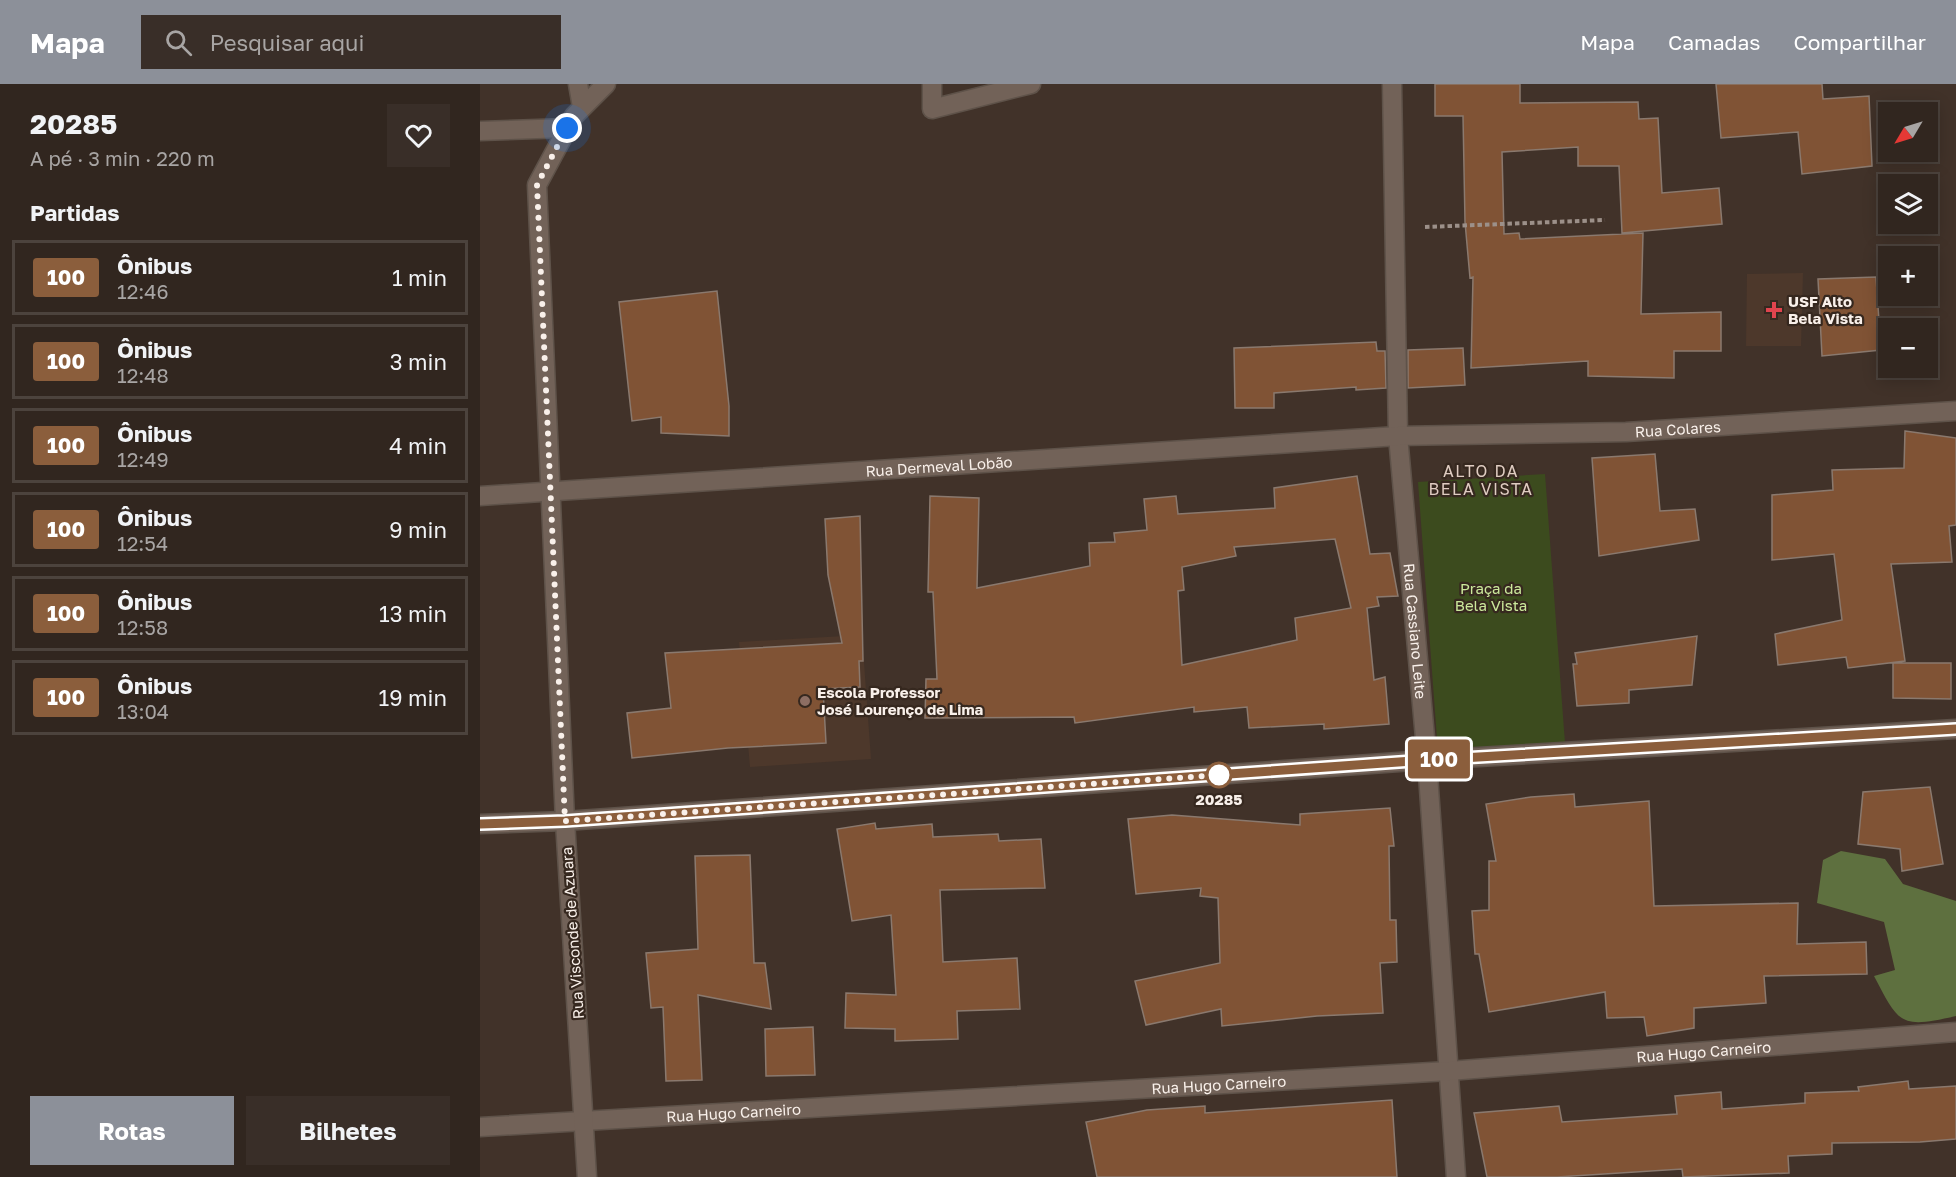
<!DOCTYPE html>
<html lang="pt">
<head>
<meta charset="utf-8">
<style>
  :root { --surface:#31261f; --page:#392e28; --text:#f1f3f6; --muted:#a8a5a4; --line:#4c433d; --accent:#8c9099 }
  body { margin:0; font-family:"Golos Text",sans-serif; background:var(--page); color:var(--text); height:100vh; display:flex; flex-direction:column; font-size:22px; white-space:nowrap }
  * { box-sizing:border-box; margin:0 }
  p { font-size:20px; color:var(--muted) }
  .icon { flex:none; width:33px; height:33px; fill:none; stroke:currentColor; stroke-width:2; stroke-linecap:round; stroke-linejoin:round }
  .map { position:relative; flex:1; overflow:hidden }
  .panel { display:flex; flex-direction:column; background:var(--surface); width:480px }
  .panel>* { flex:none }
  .badge { padding:0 12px; border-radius:4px; font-size:21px; line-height:39px }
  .needle { width:39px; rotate:232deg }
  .fabs { position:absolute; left:1398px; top:18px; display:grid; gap:12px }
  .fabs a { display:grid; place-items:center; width:60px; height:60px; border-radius:0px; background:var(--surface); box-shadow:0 3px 15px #0003,0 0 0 2px var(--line); font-size:30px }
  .you { position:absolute; width:30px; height:30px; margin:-15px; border:4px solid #fff; border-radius:50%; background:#1a73e8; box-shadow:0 0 0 9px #1a73e833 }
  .map>.badge { position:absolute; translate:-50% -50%; box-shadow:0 0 0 3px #fff }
  h2 { padding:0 30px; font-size:22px; line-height:54px }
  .round { display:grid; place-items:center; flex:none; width:63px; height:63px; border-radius:0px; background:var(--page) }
  .headline { display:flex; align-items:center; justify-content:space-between; height:102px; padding:0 30px }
  h1 { font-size:28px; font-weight:700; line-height:45px }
  .cta { display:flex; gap:12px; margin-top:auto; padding:12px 30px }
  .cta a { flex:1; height:69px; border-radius:0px; background:var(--accent); color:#fff; font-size:24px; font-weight:700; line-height:69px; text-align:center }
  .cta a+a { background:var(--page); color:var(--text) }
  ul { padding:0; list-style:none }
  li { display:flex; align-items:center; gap:18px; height:75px; margin:0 12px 9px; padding:0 18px; border:3px solid var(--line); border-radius:0px }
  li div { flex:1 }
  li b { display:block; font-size:22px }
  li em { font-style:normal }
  li .badge { min-width:66px; font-weight:700; text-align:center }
  header { display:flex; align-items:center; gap:36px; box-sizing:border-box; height:84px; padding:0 30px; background:var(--accent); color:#fff }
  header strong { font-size:28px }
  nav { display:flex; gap:33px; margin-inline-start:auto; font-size:21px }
  .search { width:420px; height:54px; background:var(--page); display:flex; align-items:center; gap:15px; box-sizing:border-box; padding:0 21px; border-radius:0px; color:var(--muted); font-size:22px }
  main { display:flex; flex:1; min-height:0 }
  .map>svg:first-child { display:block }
  .built { fill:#4d382b }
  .green { fill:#3c4b1e }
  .forest { fill:#5e703f }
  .building { fill:#805335; stroke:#8a796e; stroke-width:1.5; fill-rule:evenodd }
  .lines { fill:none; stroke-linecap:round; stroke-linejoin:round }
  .minor-casing { stroke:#5e5249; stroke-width:21 }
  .path { stroke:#9c9089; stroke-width:4; stroke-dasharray:4.5 3; stroke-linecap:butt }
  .minor { stroke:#726258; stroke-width:18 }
  .line-casing { stroke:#fff; stroke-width:14 }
  .line { stroke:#8b5e3c; stroke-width:9 }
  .walk { stroke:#f9f0ea; stroke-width:6; stroke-dasharray:0 10.8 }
  .health-dot { fill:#e0444e; stroke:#36281f; stroke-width:2 }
  .education-dot { fill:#8d6e63; stroke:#36281f; stroke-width:2 }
  .stop-dot { fill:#fff; stroke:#8b5e3c; stroke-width:3 }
  .labels { text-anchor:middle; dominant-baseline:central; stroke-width:4.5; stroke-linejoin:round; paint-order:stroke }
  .poi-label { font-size:15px; font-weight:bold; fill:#f9f0ea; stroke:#36281f; text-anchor:start }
  .street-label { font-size:15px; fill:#f9f0ea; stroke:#36281f }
  .park-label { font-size:15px; fill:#cbe89b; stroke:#36281f }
  .stop-label { font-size:15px; font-weight:bold; fill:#f9f0ea; stroke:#36281f }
  .neighbourhood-label { font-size:16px; letter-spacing:1.5px; fill:#dfccc1; stroke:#36281f }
</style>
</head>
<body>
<header>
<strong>Mapa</strong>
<div class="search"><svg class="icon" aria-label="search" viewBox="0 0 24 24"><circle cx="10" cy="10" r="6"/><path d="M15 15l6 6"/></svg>Pesquisar aqui</div>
<nav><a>Mapa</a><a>Camadas</a><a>Compartilhar</a></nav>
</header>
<main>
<section class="panel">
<div class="headline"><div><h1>20285</h1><p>A pé · 3 min · 220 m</p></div><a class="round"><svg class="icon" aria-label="heart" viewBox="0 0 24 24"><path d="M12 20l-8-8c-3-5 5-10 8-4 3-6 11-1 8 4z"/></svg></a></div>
<h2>Partidas</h2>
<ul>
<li><span class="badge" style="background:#8b5e3c;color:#fff">100</span><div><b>Ônibus</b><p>12:46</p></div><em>1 min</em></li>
<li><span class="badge" style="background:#8b5e3c;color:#fff">100</span><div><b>Ônibus</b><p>12:48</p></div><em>3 min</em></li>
<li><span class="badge" style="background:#8b5e3c;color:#fff">100</span><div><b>Ônibus</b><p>12:49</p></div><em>4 min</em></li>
<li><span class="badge" style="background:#8b5e3c;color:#fff">100</span><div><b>Ônibus</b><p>12:54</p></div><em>9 min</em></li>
<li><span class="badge" style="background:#8b5e3c;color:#fff">100</span><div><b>Ônibus</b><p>12:58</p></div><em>13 min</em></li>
<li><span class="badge" style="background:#8b5e3c;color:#fff">100</span><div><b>Ônibus</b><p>13:04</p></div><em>19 min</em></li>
</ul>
<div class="cta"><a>Rotas</a><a>Bilhetes</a></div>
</section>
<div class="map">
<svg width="1476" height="1093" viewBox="0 0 1476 1093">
  <rect width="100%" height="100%" fill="#413229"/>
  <!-- built -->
  <path class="built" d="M1323,189l-2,73h-55l1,-72z
    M382,551l9,124 -121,8 -11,-125z"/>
  <!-- green -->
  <path class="green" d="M1065,390l20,269 -127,9 -20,-270z"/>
  <!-- forest -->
  <path class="forest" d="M1361,767l44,8 18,25 53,17v115c-56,13 -57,8 -82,-40l21,-6 -11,-48 -67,-19 6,-43z"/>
  <!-- building -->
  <path class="building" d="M955,0h85v19l118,-1 1,17 19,-1 4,75 57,-5 3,36 -100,9 -3,-67h-41v-19l-76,5 2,82 15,-1 1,6 123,-6 -2,81 80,-2v39h-47v27l-86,-2v-15l-117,7 2,-91 -3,1 -5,-56 -2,-106h-28z
    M1236,0h106l1,15 46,-3 3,70 -70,8 -4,-42 -77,6z
    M1396,193l5,73 -59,6 -4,-77z
    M237,207l12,115v30l-68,-3v-16l-29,4 -13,-119z
    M896,258l1,9h8l1,37 -30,2v-3l-82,6v15h-39l-1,-60z
    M983,264l2,37 -57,3v-38z
    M1425,347l51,7v87l-7,1 3,36 -61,2 14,97 -57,7 -2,-11 -68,8 -3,-31 67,-14 -8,-66 -62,6v-65l61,-5 -1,-20 72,-2z
    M1175,370l5,57 35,-2 4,31 -100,16 -7,-98z
    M877,392l13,78 20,-1 8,43 -21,1 2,9 -12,2 7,72 11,-3 4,47 -65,5v-5l-75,4 -2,-21 -53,5v-5l-119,16 -1,-6 -149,1 1,-39h11l-4,-87h-5l2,-96 49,2 -2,90 113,-22 -1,-23 26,-1 -1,-9 33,-3 -3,-31 32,-3 2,18 97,-6 -1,-20zM855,455l16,69 -56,10 2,22 -115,25 -4,-74 6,-1 -2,-23 54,-11 -2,-9z
    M380,432l3,145h-4l1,26 -37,2 3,54 -98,5 -96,10 -5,-45 44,-5 -6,-55 177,-10 -14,-68 -3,-56z
    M1217,552l-5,49 -63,5v13l-52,3 -4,-42h4l-2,-11z
    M1413,579h58v36l-58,-1z
    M1450,703l13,77 -41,7 -2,-22 -42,-5 5,-52z
    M1094,710l1,13 74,-6 5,105 144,-3 -1,41 69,-2 1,32 -103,2 2,27 -72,5v20l-47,8 -3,-19 -37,1 -2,-26 -116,20 -10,-58h-4l-3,-43 17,-1v-49h7l-10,-57 45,-7z
    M910,724l4,38h-5l1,74h6l1,42 -17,1 3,50 -66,3 -95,10 -1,-17 -75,16 -11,-44 85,-18 -2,-65 -18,-2 1,-8 -65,6 -8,-75 44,-4 128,10v-11z
    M395,739l1,6 56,-5 1,13 65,-3 1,7 42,-2 4,49 -105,2 3,72 74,-4 3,51 -63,2 1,28 -63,2v-12l-50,-1 1,-35 50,2 -5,-80 -39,6 -15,-92z
    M270,771l4,108h11l6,46 -73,-14 4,85 -36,1 -3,-74 -12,1 -5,-55 52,-4 -3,-93z
    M333,943l2,48 -49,1 -1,-47z
    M1428,997l1,8 47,-3v53l-36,3 -88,1v11l-44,2 1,17 -106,4 -1,-8 -125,8h-70l-13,-64 85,-7 3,16 115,-8 -2,-18 46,-4 1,17 83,-6v-10l54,-2 -1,-4z
    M912,1016l5,77h-300l-11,-55 61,-12 58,-4v7z"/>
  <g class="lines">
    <defs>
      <g id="minor">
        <path d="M98,0l4,23"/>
        <path d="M452,0v25l99,-25"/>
        <path id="s1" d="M912,0l6,352 29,324 29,417"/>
        <path d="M0,47l87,-3"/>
        <path id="s2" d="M0,412l918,-60 228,-4 330,-21"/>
        <path d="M0,740l85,-3 862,-61 529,-31"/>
        <path id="s3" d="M0,1043l969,-56 507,-39"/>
        <path d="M107,1093l-22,-356 -28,-636 37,-69 32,-32"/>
      </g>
    </defs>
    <!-- minor casing -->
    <use href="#minor" class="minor-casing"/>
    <!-- path -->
    <path class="path" d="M945,143l180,-7"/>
    <!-- minor -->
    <use href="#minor" class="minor"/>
  </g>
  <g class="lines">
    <defs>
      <path id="line" d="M0,740l85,-3 862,-61 529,-31"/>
    </defs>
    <!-- line casing -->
    <use href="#line" class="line-casing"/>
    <!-- line -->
    <use href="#line" class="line"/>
    <!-- walk -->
    <path class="walk" d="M87,44l-30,57 28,636 654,-46"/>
  </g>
  <!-- markers -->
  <path class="health-dot" d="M1291 217h6v6h6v6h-6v6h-6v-6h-6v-6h6z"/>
  <circle class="education-dot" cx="325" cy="617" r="6"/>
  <circle class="stop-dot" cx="739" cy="691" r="12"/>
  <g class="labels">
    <!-- poi labels -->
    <g class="poi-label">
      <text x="1308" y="217">USF Alto<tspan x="1308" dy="17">Bela Vista</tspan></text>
      <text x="337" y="608">Escola Professor<tspan x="337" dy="17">José Lourenço de Lima</tspan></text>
    </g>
    <!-- street labels -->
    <g class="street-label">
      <text stroke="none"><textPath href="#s2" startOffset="1200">Rua Colares</textPath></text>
      <text stroke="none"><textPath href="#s2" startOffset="460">Rua Dermeval Lobão</textPath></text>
      <text stroke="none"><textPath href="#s1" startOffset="548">Rua Cassiano Leite</textPath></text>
      <text transform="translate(92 849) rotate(-94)">Rua Visconde de Azuara</text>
      <text stroke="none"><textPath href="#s3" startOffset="1226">Rua Hugo Carneiro</textPath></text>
      <text stroke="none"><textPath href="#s3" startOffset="740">Rua Hugo Carneiro</textPath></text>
      <text stroke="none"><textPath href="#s3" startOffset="254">Rua Hugo Carneiro</textPath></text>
    </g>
    <!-- park labels -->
    <g class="park-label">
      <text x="1011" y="504">Praça da<tspan x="1011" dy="17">Bela Vista</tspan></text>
    </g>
    <!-- stop labels -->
    <g class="stop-label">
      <text x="739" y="715">20285</text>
    </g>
    <!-- neighbourhood labels -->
    <g class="neighbourhood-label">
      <text x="1001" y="387">ALTO DA<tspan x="1001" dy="18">BELA VISTA</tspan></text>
    </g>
  </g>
</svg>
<div class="fabs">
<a><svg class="needle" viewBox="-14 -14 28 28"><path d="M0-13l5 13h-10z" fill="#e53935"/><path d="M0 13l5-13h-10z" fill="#a8a5a4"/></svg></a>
<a><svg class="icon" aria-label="layers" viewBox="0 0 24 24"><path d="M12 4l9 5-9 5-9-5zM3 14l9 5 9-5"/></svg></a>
<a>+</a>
<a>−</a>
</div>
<div class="you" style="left:87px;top:44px"></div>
<b class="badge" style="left:959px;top:675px;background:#8b5e3c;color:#fff">100</b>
</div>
</main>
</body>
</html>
